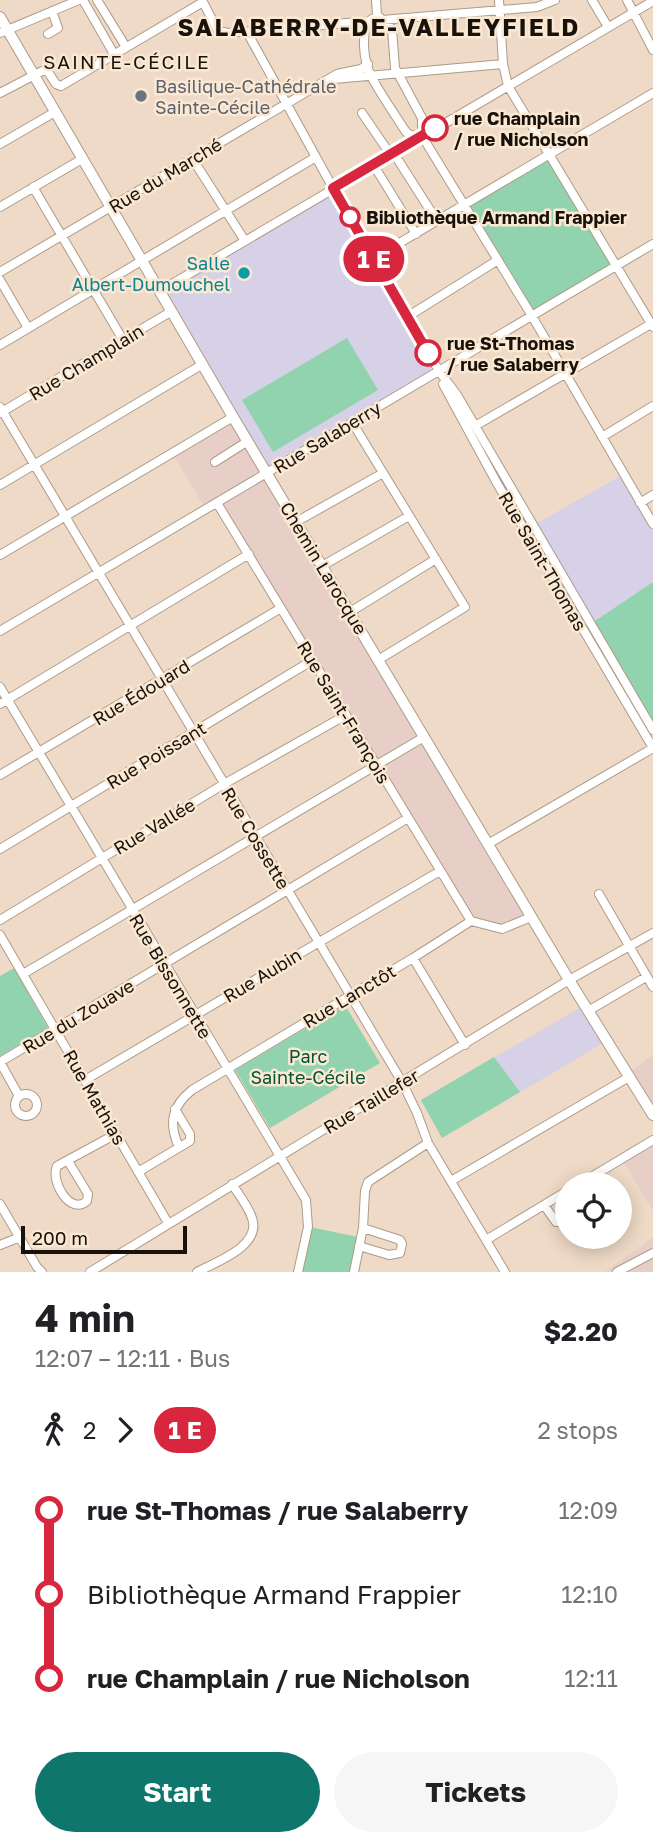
<!DOCTYPE html>
<html lang="en">
<head>
<meta charset="utf-8">
<style>
  :root { --surface:#fff; --page:#f6f6f6; --text:#202124; --muted:#757577; --accent:#0f766e }
  body { margin:0; font-family:"Golos Text",sans-serif; background:var(--page); color:var(--text); height:100vh; display:flex; flex-direction:column; font-size:26px; white-space:nowrap }
  * { box-sizing:border-box; margin:0 }
  p { font-size:23px; color:var(--muted) }
  .icon { flex:none; width:38px; height:38px; fill:none; stroke:currentColor; stroke-width:2; stroke-linecap:round; stroke-linejoin:round }
  .map { position:relative; height:1272px; overflow:hidden }
  .panel { display:flex; flex-direction:column; background:var(--surface); flex:1 }
  .panel>* { flex:none }
  .badge { padding:0 14px; border-radius:23px; font-size:24px; line-height:46px }
  .buttons { position:absolute; left:555px; top:1172px; display:grid; gap:14px }
  .buttons a { display:grid; place-items:center; width:77px; height:77px; border-radius:50%; background:var(--surface); box-shadow:0 4px 18px #0003; font-size:35px }
  .scale { position:absolute; left:21px; bottom:18px; width:166px; box-sizing:border-box; padding-left:7px; border:4px solid #18120b; border-top:0; font-size:19px; line-height:24px; white-space:nowrap; color:#18120b; -webkit-text-stroke:5px #fbe8d3; paint-order:stroke }
  .map>.badge { position:absolute; translate:-50% -50%; box-shadow:0 0 0 4px #fff }
  .legs { display:flex; align-items:center; gap:10px; height:77px; padding:0 35px; font-size:23px }
  .legs p { margin-inline-start:auto }
  .summary { display:flex; align-items:center; justify-content:space-between; height:119px; padding:0 35px }
  h1 { font-size:38px; font-weight:700; line-height:52px }
  .cta { display:flex; gap:14px; margin-top:auto; padding:14px 35px }
  .cta a { flex:1; height:80px; border-radius:42px; background:var(--accent); color:#fff; font-size:28px; font-weight:700; line-height:80px; text-align:center }
  .cta a+a { background:var(--page); color:var(--text) }
  ul { padding:0 35px; list-style:none }
  li { display:flex; align-items:center; gap:24px; height:84px; font-size:26px }
  li i { display:grid; place-items:center; width:10px; height:100%; margin:0 9px; background:currentColor }
  li i::after { content:''; width:18px; height:18px; margin:-9px; border:5px solid; border-radius:50%; background:var(--surface) }
  li p { margin-inline-start:auto }
  li:first-child i { background:linear-gradient(#0000 50%,currentColor 0) }
  li:last-child i { background:linear-gradient(currentColor 50%,#0000 0) }
  .map>svg:first-child { display:block }
  .commercial { fill:#e7cec6 }
  .education { fill:#d6d1e6 }
  .green { fill:#91d2af }
  .lines { fill:none; stroke-linecap:round; stroke-linejoin:round }
  .minor-casing { stroke:#ad9b88; stroke-width:10 }
  .major-casing { stroke:#ad9b88; stroke-width:12 }
  .minor { stroke:#fff; stroke-width:8 }
  .major { stroke:#fff; stroke-width:10 }
  .line-1-casing { stroke:#fff; stroke-width:16 }
  .line-1 { stroke:#d7263d; stroke-width:10 }
  .worship-dot { fill:#6b7280; stroke:#fbe8d3; stroke-width:2.5 }
  .stop-1-dot { fill:#fff; stroke:#d7263d; stroke-width:3.5 }
  .culture-dot { fill:#0f9aa8; stroke:#fbe8d3; stroke-width:2.5 }
  .labels { text-anchor:middle; dominant-baseline:central; stroke-width:5; stroke-linejoin:round; paint-order:stroke }
  .worship-label { font-size:18px; fill:#5b616d; stroke:#fbe8d3; text-anchor:start }
  .stop-label { font-size:18px; font-weight:bold; fill:#18120b; stroke:#fbe8d3; text-anchor:start }
  .street-label { font-size:18px; fill:#18120b; stroke:#fbe8d3 }
  .culture-label { font-size:18px; fill:#0d838f; stroke:#fbe8d3; text-anchor:end }
  .park-label { font-size:18px; fill:#055335; stroke:#fbe8d3 }
  .neighbourhood-label { font-size:19px; letter-spacing:2px; fill:#18120b; stroke:#fbe8d3 }
  .district-label { font-size:24px; font-weight:bold; letter-spacing:2px; fill:#18120b; stroke:#fbe8d3 }
</style>
</head>
<body>
<div class="map">
<svg width="653" height="1272" viewBox="0 0 653 1272">
  <rect width="100%" height="100%" fill="#eedac6"/>
  <!-- commercial -->
  <path class="commercial" d="M232,422l297,498 -18,9 -34,-3 -256,-423 -14,8 -34,-56z
    M653,1055v68l-28,-48z
    M653,1135v76l-34,-57z
    M653,1237v35h-48z"/>
  <!-- education -->
  <path class="education" d="M333,191l103,180 -169,99 -106,-178z
    M622,475l31,55v52l-61,41 -58,-98z
    M583,1006l22,36 -163,96 -21,-38z"/>
  <!-- green -->
  <path class="green" d="M549,155l67,111 -84,50 -68,-111z
    M347,338l31,52 -105,62 -31,-52z
    M653,582v144l-61,-103z
    M14,968l34,60 -48,28v-80z
    M345,1005l35,58 -110,65 -35,-58z
    M494,1057l26,35 -78,46 -21,-38z
    M310,1227l48,10 -7,35h-50z"/>
  <g class="lines">
    <defs>
      <path id="minor" d="M83,0l31,54
        M97,0l29,47
        M202,0l16,31 10,2 309,-26 18,-7
        M376,0l1,15 15,14 3,39 27,50v18l110,180 121,208
        M499,0l4,64 5,22 145,241
        M592,0l16,27
        M627,0l26,50
        M372,19c-13,10 -8,43 -1,57 10,19 23,37 35,56l4,3 12,1
        M247,32l86,156 106,183 18,24 196,335
        M0,33l79,-33
        M48,34l10,-6 -6,-17
        M334,79l169,-15
        M0,93l46,-24 10,15 5,2 142,-84
        M362,113l28,41
        M0,144l55,-32
        M393,152l44,69
        M192,158l53,83
        M373,164l43,70
        M33,187l90,153
        M0,207l82,-48
        M374,258l279,-165
        M0,272l337,-198 24,-5 7,-5
        M0,280l28,48
        M160,291l493,-290
        M407,317l91,-57
        M0,345l316,-188
        M443,384l55,101 155,263
        M0,407l402,675 15,31 11,30 77,129
        M0,413l172,-102
        M352,422l113,185 -87,53
        M475,426l176,-102
        M602,437l51,-31
        M215,462l33,-21
        M0,485l203,-121
        M217,503l254,418
        M640,503l13,-8
        M296,522l87,-49
        M0,555l233,-138
        M322,566l87,-50
        M350,612l86,-53
        M0,631l653,-387
        M0,687l306,513 2,27 -10,45
        M0,704l249,-150
        M0,775l281,-167
        M488,844l165,-96
        M0,849l313,-189
        M599,894l54,93
        M0,920l224,-136 122,-69
        M0,935l168,288
        M413,958l52,87
        M23,974l401,-237
        M588,1011l58,-34
        M0,1062l408,-244
        M0,1062l19,34
        M85,1080l355,-209
        M15 1105a11 11 0 1 1 22 0a11 11 0 1 1-22 0Z
        M179,1147c-11,-24 -7,-41 13,-57l221,-132 58,-37 31,8 29,-12
        M68,1161l20,33 -1,7c-17,15 -37,-20 -30,-35l59,-32
        M138,1172l52,-31v-7l-15,-25
        M451,1181l178,-104
        M578,1185l75,-45
        M0,1204l37,63 5,5
        M544,1205l12,17h11
        M486,1240l81,-49
        M0,1245l20,-8
        M359,1246l30,9 11,-2 2,-9 -2,-4 -37,-12
        M90,1272l479,-292 84,-47
        M197,1272c19,-10 65,-26 55,-54 -4,-12 -13,-23 -20,-34
        M354,1272l9,-44 2,-37 3,-9 60,-39
        M617,1272l36,-19"/>
      <path id="major" d="M0,17l233,400 336,563 84,135"/>
    </defs>
    <!-- minor casing -->
    <use href="#minor" class="minor-casing"/>
    <!-- major casing -->
    <use href="#major" class="major-casing"/>
    <!-- minor -->
    <use href="#minor" class="minor"/>
    <!-- major -->
    <use href="#major" class="major"/>
  </g>
  <g class="lines">
    <defs>
      <path id="line-1" d="M428,353l-95,-165 102,-60"/>
    </defs>
    <!-- line-1 casing -->
    <use href="#line-1" class="line-1-casing"/>
    <!-- line-1 -->
    <use href="#line-1" class="line-1"/>
  </g>
  <!-- markers -->
  <circle class="worship-dot" cx="141" cy="96" r="7"/>
  <g class="stop-1-dot">
    <circle cx="435" cy="128" r="12"/>
    <circle cx="350" cy="217" r="9"/>
    <circle cx="428" cy="353" r="12"/>
  </g>
  <circle class="culture-dot" cx="244" cy="273" r="7"/>
  <g class="labels">
    <!-- worship labels -->
    <g class="worship-label">
      <text x="155" y="86">Basilique-Cathédrale<tspan x="155" dy="21">Sainte-Cécile</tspan></text>
    </g>
    <!-- stop labels -->
    <g class="stop-label">
      <text x="454" y="118">rue Champlain<tspan x="454" dy="21">/ rue Nicholson</tspan></text>
      <text x="366" y="217">Bibliothèque Armand Frappier</text>
      <text x="447" y="343">rue St-Thomas<tspan x="447" dy="21">/ rue Salaberry</tspan></text>
    </g>
    <!-- street labels -->
    <g class="street-label">
      <text transform="translate(165 175) rotate(-31)">Rue du Marché</text>
      <text transform="translate(86 362) rotate(-31)">Rue Champlain</text>
      <text transform="translate(327 437) rotate(-31)">Rue Salaberry</text>
      <text transform="translate(543 561) rotate(60)">Rue Saint-Thomas</text>
      <text transform="translate(324 568) rotate(59)">Chemin Larocque</text>
      <text transform="translate(141 692) rotate(-31)">Rue Édouard</text>
      <text transform="translate(344 712) rotate(59)">Rue Saint-François</text>
      <text transform="translate(156 755) rotate(-31)">Rue Poissant</text>
      <text transform="translate(154 826) rotate(-31)">Rue Vallée</text>
      <text transform="translate(256 838) rotate(59)">Rue Cossette</text>
      <text transform="translate(262 975) rotate(-31)">Rue Aubin</text>
      <text transform="translate(171 976) rotate(59)">Rue Bissonnette</text>
      <text transform="translate(349 996) rotate(-31)">Rue Lanctôt</text>
      <text transform="translate(78 1016) rotate(-31)">Rue du Zouave</text>
      <text transform="translate(95 1097) rotate(60)">Rue Mathias</text>
      <text transform="translate(371 1101) rotate(-31)">Rue Taillefer</text>
    </g>
    <!-- culture labels -->
    <g class="culture-label">
      <text x="230" y="263">Salle<tspan x="230" dy="21">Albert-Dumouchel</tspan></text>
    </g>
    <!-- park labels -->
    <g class="park-label">
      <text x="308" y="1056">Parc<tspan x="308" dy="21">Sainte-Cécile</tspan></text>
    </g>
    <!-- neighbourhood labels -->
    <g class="neighbourhood-label">
      <text x="127" y="61">SAINTE-CÉCILE</text>
    </g>
    <!-- district labels -->
    <g class="district-label">
      <text x="379" y="26">SALABERRY-DE-VALLEYFIELD</text>
    </g>
  </g>
</svg>
<div class="buttons">
<a><svg class="icon" aria-label="locate" viewBox="0 0 24 24"><circle cx="12" cy="12" r="6"/><path d="M12 2v4M12 18v4M2 12h4M18 12h4"/></svg></a>
</div>
<div class="scale">200 m</div>
<b class="badge" style="left:374px;top:259px;background:#d7263d;color:#fff">1 E</b>
</div>
<section class="panel">
<div class="summary"><div><h1>4 min</h1><p>12:07 – 12:11 · Bus</p></div><b>$2.20</b></div>
<div class="legs"><svg class="icon" aria-label="walk" viewBox="0 0 24 24"><circle cx="13" cy="4" r="2"/><path d="M13 8l-2 6 4 7M11 14l-3 7M7 12l3-4h3l4 4"/></svg>2<svg class="icon" aria-label="forward" viewBox="0 0 24 24"><path d="M9 5l7 7-7 7"/></svg><b class="badge" style="background:#d7263d;color:#fff">1 E</b><p>2 stops</p></div>
<ul>
<li><i style="color:#d7263d"></i><b>rue St-Thomas / rue Salaberry</b><p>12:09</p></li>
<li><i style="color:#d7263d"></i><span>Bibliothèque Armand Frappier</span><p>12:10</p></li>
<li><i style="color:#d7263d"></i><b>rue Champlain / rue Nicholson</b><p>12:11</p></li>
</ul>
<div class="cta"><a>Start</a><a>Tickets</a></div>
</section>
</body>
</html>
